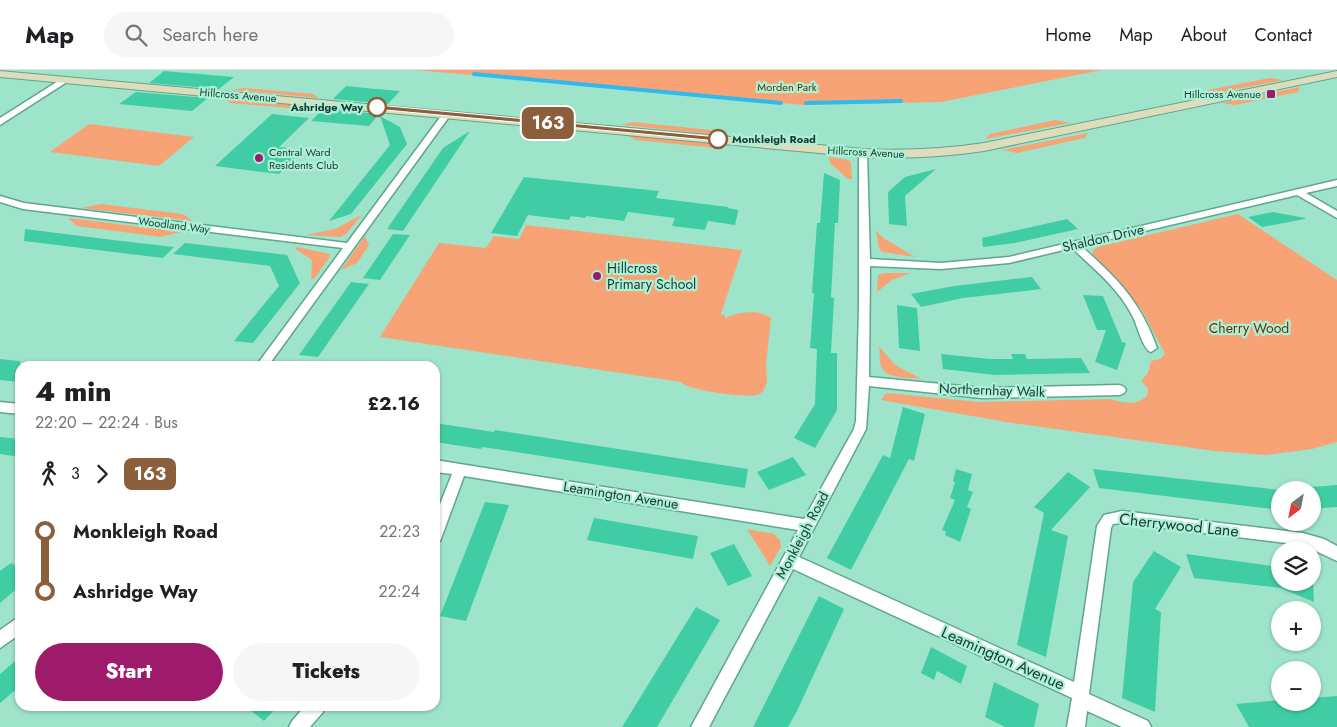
<!DOCTYPE html>
<html lang="en">
<head>
<meta charset="utf-8">
<style>
  :root { --surface:#fff; --page:#f6f6f6; --text:#202124; --muted:#757577; --line:#e0e0e0; --accent:#9e1a6b }
  body { margin:0; font-family:Jost,sans-serif; background:var(--page); color:var(--text); height:100vh; display:flex; flex-direction:column; font-size:19px; white-space:nowrap }
  * { box-sizing:border-box; margin:0 }
  p { font-size:16px; color:var(--muted) }
  .icon { flex:none; width:28px; height:28px; fill:none; stroke:currentColor; stroke-width:2; stroke-linecap:round; stroke-linejoin:round }
  .map { position:relative; flex:1; overflow:hidden }
  .sheet { position:absolute; left:15px; top:291px; width:425px; height:350px; display:flex; flex-direction:column; background:var(--surface); border-radius:15px; box-shadow:0 1px 4px #0004 }
  .sheet>* { flex:none }
  .badge { padding:0 10px; border-radius:8px; font-size:18px; line-height:32px }
  .needle { width:32px; rotate:212deg }
  .tools { position:absolute; left:1271px; top:411px; display:grid; gap:10px }
  .tools a { display:grid; place-items:center; width:50px; height:50px; border-radius:50%; background:var(--surface); box-shadow:0 1px 4px #0004; font-size:25px }
  .map>.badge { position:absolute; translate:-50% -50%; box-shadow:0 0 0 2px #fff }
  .legs { display:flex; align-items:center; gap:8px; height:55px; padding:0 20px; font-size:16px }
  .legs p { margin-inline-start:auto }
  .head { display:flex; align-items:center; justify-content:space-between; height:85px; padding:0 20px }
  h1 { font-size:28px; font-weight:800; line-height:38px }
  .action { display:flex; gap:10px; margin-top:auto; padding:10px 20px }
  .action a { flex:1; height:58px; border-radius:30px; background:var(--accent); color:#fff; font-size:20px; font-weight:800; line-height:58px; text-align:center }
  .action a+a { background:var(--page); color:var(--text) }
  ul { padding:0 20px; list-style:none }
  li { display:flex; align-items:center; gap:18px; height:60px; font-size:19px }
  li i { display:grid; place-items:center; width:8px; height:100%; margin:0 6px; background:currentColor }
  li i::after { content:''; width:12px; height:12px; margin:-6px; border:4px solid; border-radius:50%; background:var(--surface) }
  li p { margin-inline-start:auto }
  li:first-child i { background:linear-gradient(#0000 50%,currentColor 0) }
  li:last-child i { background:linear-gradient(currentColor 50%,#0000 0) }
  header { display:flex; align-items:center; gap:30px; box-sizing:border-box; height:70px; padding:0 25px; background:var(--surface); border-bottom:1px solid var(--line) }
  header strong { font-size:24px }
  nav { display:flex; gap:28px; margin-inline-start:auto; font-size:18px }
  .search { width:350px; height:45px; background:var(--page); display:flex; align-items:center; gap:12px; box-sizing:border-box; padding:0 18px; border-radius:28px; color:var(--muted); font-size:19px }
  .map>svg:first-child { display:block }
  .green { fill:#f7a376 }
  .lines { fill:none; stroke-linecap:round; stroke-linejoin:round }
  .stream { stroke:#30b9ed; stroke-width:4 }
  .building { fill:#41cda4 }
  .street-casing { stroke:#60a58d; stroke-width:3 }
  .secondary-casing { stroke:#60a58d; stroke-width:2 }
  .street { fill:#fff; fill-rule:evenodd }
  .secondary { fill:#ddddbc; fill-rule:evenodd }
  .line-1 { fill:#8b5e3c; stroke:#fff }
  .poi-dot { fill:#9e1a6b; stroke:#abf1d7; stroke-width:2 }
  .stop-1-dot { fill:#fff; stroke:#8b5e3c; stroke-width:2.5 }
  .labels { text-anchor:middle; dominant-baseline:central; stroke-width:4.5; stroke-linejoin:round; paint-order:stroke }
  .far-park-label { font-size:11px; fill:#6a2f04; stroke:#abf1d7 }
  .far-poi-label { font-size:11px; fill:#1c392f; stroke:#abf1d7; text-anchor:end }
  .far-street-label { font-size:11px; fill:#1c392f; stroke:#abf1d7 }
  .far-stop-label { font-size:11px; font-weight:bold; fill:#1c392f; stroke:#abf1d7; text-anchor:end }
  .street-label { font-size:14px; fill:#1c392f; stroke:#abf1d7 }
  .poi-label { font-size:14px; fill:#1c392f; stroke:#abf1d7; text-anchor:start }
  .park-label { font-size:14px; fill:#6a2f04; stroke:#abf1d7 }
  .near-street-label { font-size:16px; fill:#1c392f; stroke:#abf1d7 }
</style>
</head>
<body>
<header>
<strong>Map</strong>
<div class="search"><svg class="icon" aria-label="search" viewBox="0 0 24 24"><circle cx="10" cy="10" r="6"/><path d="M15 15l6 6"/></svg>Search here</div>
<nav><a>Home</a><a>Map</a><a>About</a><a>Contact</a></nav>
</header>
<div class="map">
<svg width="1337" height="657" viewBox="0 0 1337 657">
  <rect width="100%" height="100%" fill="#9ee4ca"/>
  <!-- green -->
  <path class="green" d="M415,0h687l-161,32 -137,3z
    M1270,8l14,2 -79,15 3,-5z
    M1300,17l-2,5 -63,13 -14,-2z
    M244,18l69,6 6,4 -88,-8z
    M225,29v-1l90,8 -13,3 -72,-6z
    M1055,50l15,3 -85,16 5,-5z
    M633,52l78,8 10,5 -100,-10z
    M89,54l105,13 -35,29 -109,-14z
    M1088,63l-3,5 -68,15 -15,-3z
    M626,65h1l101,10 -12,3 -80,-8z
    M829,87l20,3 2,3 1,16h-4l-18,-16z
    M101,134l82,10 10,7 -112,-13z
    M1238,144l99,66v162l-25,7 -46,6 -51,-4 -203,-28 -131,-23 5,-7 93,9 131,-3c15,4 25,7 37,-3l1,-8 -7,-7 7,-8 3,-12 9,-2 5,-5 -23,-44 -27,-32 -22,-22v-5l4,-4z
    M359,146h2l-15,18 -5,3 -35,-2 29,-6z
    M68,148h1l112,14 -20,5 -84,-11z
    M526,155l216,25 -21,64 4,1v3c13,-6 34,-9 46,0l-5,46 1,18 -3,8c-1,1 -5,5 -7,5 -11,3 -72,-5 -76,-13l-301,-45 59,-94 47,5 8,-12 25,3z
    M876,161l9,8 30,18 -33,-5 -3,-4z
    M365,166l4,9 -12,18 -16,7z
    M297,177l33,7 -1,4 -15,21h-3l1,-19 -17,-11z
    M885,203h26l-19,7 -15,12 1,-17z
    M879,276l16,19 27,14c-10,-1 -33,-1 -39,-9 -4,-6 -3,-17 -4,-24z
    M747,459l27,5 6,6 1,7 -11,19z"/>
  <g class="lines">
    <!-- stream -->
    <path class="stream" d="M474,4l307,29
      M806,33l95,-2"/>
  </g>
  <!-- building -->
  <path class="building" d="M164,1l70,6 -15,12 -70,-6z
    M346,16l30,3 24,2 -12,13 -55,-5z
    M136,22l72,6 -16,13 -73,-7z
    M323,39l56,5 -10,12 -58,-5z
    M272,44l37,4 -30,29 24,3 -24,24 -64,-8z
    M380,46l20,11 7,17 -56,70 -22,7 61,-76z
    M470,61l-67,100 -16,-2 56,-81z
    M936,99l-31,27 2,30 -18,-2 -1,-32 17,-15z
    M824,103l16,7 -2,43h-3l-4,74 3,1 -3,55h6v57l-22,38 -21,-10 21,-34 2,-55 -7,-1 4,-55h-2l5,-70h3z
    M524,107l135,14 -3,7 72,9v1l10,2v2l-3,13 -27,-4 -3,9 -33,-4 3,-8 -47,-6 -4,9 -38,-5 -1,2 -14,-2 -2,4 -41,-5 -11,21 -26,-3z
    M1273,142l32,6v1l-43,8 -14,-10z
    M1067,149l11,10 -63,14 -32,4 -1,-9z
    M25,159l88,11 61,7 -11,11 -33,-4 -106,-13z
    M393,164l17,1 -30,45 -17,-2z
    M185,173l102,12 13,28 -47,60 -19,-2 45,-55 -9,-20 -97,-12z
    M1032,207l9,12 -78,9 -42,9 -10,-13 43,-8z
    M351,212l18,2 -51,73 -19,-2z
    M1083,225l20,1 19,46 4,1 -9,27 -22,-8 11,-32h-9z
    M897,235l20,3 3,43 -21,-3z
    M941,284l49,5h23l-2,-5h14l2,5 54,-1 9,15 -95,2 -52,-6z
    M0,289l20,2v21l-20,-2z
    M903,337l22,7 -11,47 -5,-2 -58,111 -24,-12 56,-103 7,3z
    M435,353l59,9 1,-2 13,2 240,37 -3,19 -229,-36 -34,-5 -1,2 -46,-7z
    M0,367l20,2v18l-20,-3z
    M793,387l13,18 -37,15 -12,-18z
    M956,399l16,5 -4,16 5,2 -6,15 4,2 -11,33 -15,-7 1,-3 -4,-2 13,-30 -5,-2 5,-16 -2,-1z
    M1093,399l187,21v20l-181,-22z
    M1068,402l22,15 -39,43 17,6 -22,121 -29,-12 27,-132 -10,-6z
    M1337,415v22l-25,2v-22z
    M485,432l24,3 -43,116 -26,-5z
    M594,448l104,18 -5,23 -106,-19z
    M734,474l18,32 -24,10 -18,-33z
    M1154,481l27,16 -26,42 6,3 -6,100 -33,-14 11,-116z
    M1186,484l94,13v15h33l1,20 -34,-14 -86,-10z
    M11,493l9,5v18l-20,17v-32z
    M819,526l25,13 -47,102 -9,16h-35z
    M696,537l24,13 -63,107h-35z
    M931,577l36,19 -6,18 -24,-13 -3,9 -13,-7z
    M20,587v29l-20,17v-29z
    M994,612l45,22 -5,23h-29l-20,-10z
    M1337,626v31h-88l-13,-23 44,-4v2h32v-4z
    M245,636h33l-14,15z"/>
  <g class="lines">
    <defs>
      <path id="street" d="M63,8l7,2 -70,45v-7z
        M444,42l7,2 -183,252h-12l87,-118 -320,-39 -23,-7v-6l24,7 323,40z
        M863,80l4,3 3,106 71,4 68,-6 328,-77v6l-31,7 31,18v7l-40,-23 -216,51c36,32 60,56 76,102l-6,4c-8,-2 -14,-28 -19,-37 -14,-27 -38,-46 -60,-67l-63,15 -68,6 -71,-3 -1,111 113,11 138,-3 4,2 2,3 -2,3 -4,2 -138,3 -113,-12 -3,43 -67,128 275,125 23,-156 7,-11 18,-4 181,22 21,6 13,7v15l-34,-16 -181,-22 -9,1 -2,4 -22,166 59,27 3,6h-29l-35,-16 -2,16h-18l5,-29 -279,-129 -84,158h-18l107,-197 -334,-54 -22,60 -2,5 -5,1v-25l17,-43 -17,-2v-12l369,59 50,-90 2,-8 3,-114v-154z
        M0,332l20,2v10l-20,-2z
        M20,546v18l-20,14v-18z
        M305,636h20l-2,6 -13,15h-21l3,-6z"/>
      <path id="secondary" d="M0,1l863,78c41,2 81,0 121,-6l353,-72v6l-353,74c-40,6 -80,8 -121,6l-863,-80z"/>
    </defs>
    <!-- street casing -->
    <use href="#street" class="street-casing"/>
    <!-- secondary casing -->
    <use href="#secondary" class="secondary-casing"/>
    <!-- street -->
    <use href="#street" class="street"/>
    <!-- secondary -->
    <use href="#secondary" class="secondary"/>
  </g>
  <!-- line-1 -->
  <path class="line-1" d="M377,35l341,32 4,2 -4,2 -343,-32 -1,-2z"/>
  <!-- markers -->
  <g class="poi-dot">
    <rect x="1266" y="19" width="10" height="10" rx="2.5"/>
    <circle cx="259" cy="88" r="5"/>
    <circle cx="597" cy="206" r="5"/>
  </g>
  <g class="stop-1-dot">
    <circle cx="377" cy="37" r="9"/>
    <circle cx="718" cy="69" r="9"/>
  </g>
  <g class="labels">
    <!-- far-park labels -->
    <g class="far-park-label">
      <text x="787" y="17">Morden Park</text>
    </g>
    <!-- far-poi labels -->
    <g class="far-poi-label">
      <text x="1261" y="24">Hillcross Avenue</text>
      <text x="269" y="82" text-anchor="start">Central Ward<tspan x="269" dy="13">Residents Club</tspan></text>
    </g>
    <!-- far-street labels -->
    <g class="far-street-label">
      <text transform="translate(238 25) rotate(5)">Hillcross Avenue</text>
      <text transform="translate(866 82) rotate(3)">Hillcross Avenue</text>
      <text transform="translate(174 155) rotate(7)">Woodland Way</text>
    </g>
    <!-- far-stop labels -->
    <g class="far-stop-label">
      <text x="363" y="37">Ashridge Way</text>
      <text x="732" y="69" text-anchor="start">Monkleigh Road</text>
    </g>
    <!-- street labels -->
    <g class="street-label">
      <text transform="translate(1103 168) rotate(-13)">Shaldon Drive</text>
      <text transform="translate(992 320) rotate(2)">Northernhay Walk</text>
      <text transform="translate(621 425) rotate(9)">Leamington Avenue</text>
      <text transform="translate(802 465) rotate(-62)">Monkleigh Road</text>
    </g>
    <!-- poi labels -->
    <g class="poi-label">
      <text x="607" y="198">Hillcross<tspan x="607" dy="16">Primary School</tspan></text>
    </g>
    <!-- park labels -->
    <g class="park-label">
      <text x="1249" y="258">Cherry Wood</text>
    </g>
    <!-- near-street labels -->
    <g class="near-street-label">
      <text transform="translate(1179 455) rotate(6)">Cherrywood Lane</text>
      <text transform="translate(1003 588) rotate(24)">Leamington Avenue</text>
    </g>
  </g>
</svg>
<div class="tools">
<a><svg class="needle" viewBox="-14 -14 28 28"><path d="M0-13l5 13h-10z" fill="#e53935"/><path d="M0 13l5-13h-10z" fill="#757577"/></svg></a>
<a><svg class="icon" aria-label="layers" viewBox="0 0 24 24"><path d="M12 4l9 5-9 5-9-5zM3 14l9 5 9-5"/></svg></a>
<a>+</a>
<a>−</a>
</div>
<b class="badge" style="left:548px;top:53px;background:#8b5e3c;color:#fff">163</b>
<section class="sheet">
<div class="head"><div><h1>4 min</h1><p>22:20 – 22:24 · Bus</p></div><b>£2.16</b></div>
<div class="legs"><svg class="icon" aria-label="walk" viewBox="0 0 24 24"><circle cx="13" cy="4" r="2"/><path d="M13 8l-2 6 4 7M11 14l-3 7M7 12l3-4h3l4 4"/></svg>3<svg class="icon" aria-label="forward" viewBox="0 0 24 24"><path d="M9 5l7 7-7 7"/></svg><b class="badge" style="background:#8b5e3c;color:#fff">163</b></div>
<ul>
<li><i style="color:#8b5e3c"></i><b>Monkleigh Road</b><p>22:23</p></li>
<li><i style="color:#8b5e3c"></i><b>Ashridge Way</b><p>22:24</p></li>
</ul>
<div class="action"><a>Start</a><a>Tickets</a></div>
</section>
</div>
</body>
</html>
